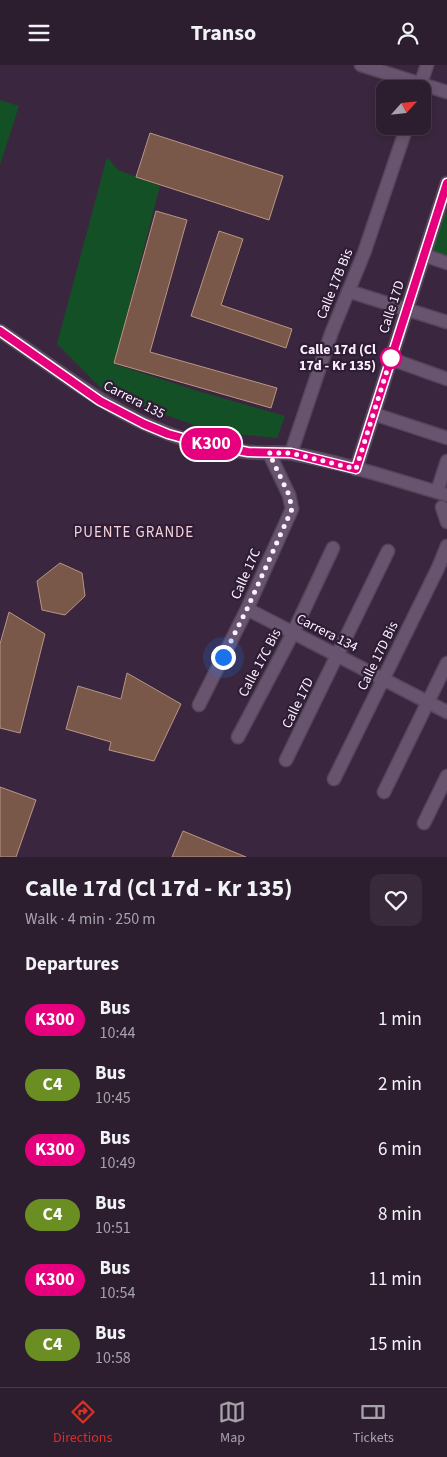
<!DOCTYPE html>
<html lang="en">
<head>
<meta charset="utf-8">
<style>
  :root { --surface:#2c1d2f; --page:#382a3b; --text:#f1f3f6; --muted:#a6a2aa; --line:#483b4b; --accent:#d93025 }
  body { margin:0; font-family:"Source Sans 3",sans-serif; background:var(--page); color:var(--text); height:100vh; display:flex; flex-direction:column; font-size:19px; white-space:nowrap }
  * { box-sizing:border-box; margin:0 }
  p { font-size:16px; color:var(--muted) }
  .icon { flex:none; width:28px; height:28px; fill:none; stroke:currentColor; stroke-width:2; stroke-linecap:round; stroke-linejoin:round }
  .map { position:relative; height:792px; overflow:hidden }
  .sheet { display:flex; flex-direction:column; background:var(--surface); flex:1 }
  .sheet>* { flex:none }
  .badge { padding:0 10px; border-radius:16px; font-size:18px; line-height:32px }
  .needle { width:32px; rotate:63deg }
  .controls { position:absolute; left:376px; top:15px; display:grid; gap:10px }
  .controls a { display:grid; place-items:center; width:55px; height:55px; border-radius:10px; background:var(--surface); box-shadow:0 2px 8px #0003,0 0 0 1px var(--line); font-size:25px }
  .you { position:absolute; width:25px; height:25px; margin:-12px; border:4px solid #fff; border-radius:50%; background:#1a73e8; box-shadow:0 0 0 8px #1a73e833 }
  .map>.badge { position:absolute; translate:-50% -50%; box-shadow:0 0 0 2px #fff }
  h2 { padding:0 25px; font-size:19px; line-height:45px }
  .round { display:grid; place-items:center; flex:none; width:52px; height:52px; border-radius:10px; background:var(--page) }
  .head { display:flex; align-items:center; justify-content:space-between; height:85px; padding:0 25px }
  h1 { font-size:24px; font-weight:700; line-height:38px }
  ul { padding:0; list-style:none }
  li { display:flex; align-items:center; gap:15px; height:65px; padding:0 25px }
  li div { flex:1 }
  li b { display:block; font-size:19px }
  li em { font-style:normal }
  li .badge { min-width:55px; font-weight:700; text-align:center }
  header { display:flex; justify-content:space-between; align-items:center; height:65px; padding:0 25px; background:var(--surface); font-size:22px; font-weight:700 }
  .tab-bar { display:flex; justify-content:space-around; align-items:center; height:70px; border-top:1px solid var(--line); background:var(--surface); font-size:14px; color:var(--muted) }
  .tab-bar a { display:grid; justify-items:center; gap:2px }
  .tab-bar .current { color:var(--accent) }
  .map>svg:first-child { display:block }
  .green { fill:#145025 }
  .building { fill:#795849; stroke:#b99584 }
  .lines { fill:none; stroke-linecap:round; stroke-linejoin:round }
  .minor-casing { stroke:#55455a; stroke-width:15 }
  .minor { stroke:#69546f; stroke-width:12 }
  .line-casing { stroke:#fff; stroke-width:11 }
  .line { stroke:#e6007e; stroke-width:8 }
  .walk { stroke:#fbf1fe; stroke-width:5; stroke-dasharray:0 9 }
  .stop-dot { fill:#fff; stroke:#e6007e; stroke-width:2.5 }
  .labels { text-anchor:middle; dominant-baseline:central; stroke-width:4.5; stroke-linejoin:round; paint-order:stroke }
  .street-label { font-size:14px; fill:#fbf1fe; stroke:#2f1d35 }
  .stop-label { font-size:14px; font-weight:bold; fill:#fbf1fe; stroke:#2f1d35; text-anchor:end }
  .neighbourhood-label { font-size:15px; letter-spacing:1px; fill:#f6d3dc; stroke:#2f1d35 }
</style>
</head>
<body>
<header><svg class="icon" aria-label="menu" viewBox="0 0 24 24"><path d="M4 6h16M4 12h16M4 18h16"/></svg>Transo<svg class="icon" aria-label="person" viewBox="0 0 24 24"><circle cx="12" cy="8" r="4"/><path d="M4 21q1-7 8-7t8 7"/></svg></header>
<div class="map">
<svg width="447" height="792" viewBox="0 0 447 792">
  <rect width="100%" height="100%" fill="#3a273f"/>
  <!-- green -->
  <path class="green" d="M0,35l19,6 -19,59z
    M107,92l11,13 42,16 -46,178 87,28 84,24 -8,22 -63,-6 -107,-38 -50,-50z
    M442,146l5,2v46l-19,-6z"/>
  <!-- building -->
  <path class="building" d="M150,68l133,43 -14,44 -133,-43z
    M156,146l31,9 -37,132 127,36 -6,20 -157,-45z
    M219,166l24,8 -22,66 71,24 -6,19 -95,-32z
    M60,498l22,10 3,23 -20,19 -23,-5 -5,-29z
    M9,547l36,22 -25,99 -20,-5v-84z
    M127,608l54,31 -27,57 -45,-11 2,-8 -45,-13 12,-43 43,13z
    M0,722l36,13 -20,57h-16z
    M183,766l63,26h-74z"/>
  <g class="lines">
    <defs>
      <path id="minor" d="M361,0l86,27
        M419,24l8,-24
        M424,190l23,8
        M348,226l99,31
        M0,266c55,36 105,79 167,102 25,10 55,16 81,19 15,2 31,-1 46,2 51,9 102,26 153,41
        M391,294l56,20
        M374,349l73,24
        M291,388l40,-119 33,-81 43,-127
        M356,404l91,-286
        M437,427l10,-31
        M442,442l5,15
        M247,544l200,103
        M199,640l48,-96 45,-100 -3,-14 -20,-42
        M238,672l55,-104 40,-85
        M286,695l102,-209
        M334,714l104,-211 9,-22
        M384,727l63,-129
        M424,758l23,-47"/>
    </defs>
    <!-- minor casing -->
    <use href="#minor" class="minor-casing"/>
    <!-- minor -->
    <use href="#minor" class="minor"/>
  </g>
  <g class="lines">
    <defs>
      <path id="line" d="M0,266l100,70 44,23 24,10 29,8 51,10 43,1 65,16 91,-286"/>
    </defs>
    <!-- line casing -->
    <use href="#line" class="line-casing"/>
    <!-- line -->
    <use href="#line" class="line"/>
    <!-- walk -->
    <path class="walk" d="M223,592l24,-48 45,-100 -3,-14 -20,-42h22l65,16 35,-111"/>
  </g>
  <!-- markers -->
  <circle class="stop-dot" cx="391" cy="293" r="10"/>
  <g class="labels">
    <!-- street labels -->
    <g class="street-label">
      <text transform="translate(335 219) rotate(-68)">Calle 17B Bis</text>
      <text transform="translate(392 242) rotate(-72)">Calle 17D</text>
      <text transform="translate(134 335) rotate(27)">Carrera 135</text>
      <text transform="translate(246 509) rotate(-66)">Calle 17C</text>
      <text transform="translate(327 568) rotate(27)">Carrera 134</text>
      <text transform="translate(378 591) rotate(-64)">Calle 17D Bis</text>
      <text transform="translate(260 598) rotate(-62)">Calle 17C Bis</text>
      <text transform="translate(298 638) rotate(-64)">Calle 17D</text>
    </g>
    <!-- stop labels -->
    <g class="stop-label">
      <text x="376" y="285">Calle 17d (Cl<tspan x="376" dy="16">17d - Kr 135)</tspan></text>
    </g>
    <!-- neighbourhood labels -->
    <g class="neighbourhood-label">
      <text x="134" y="467">PUENTE GRANDE</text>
    </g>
  </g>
</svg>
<div class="controls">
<a><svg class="needle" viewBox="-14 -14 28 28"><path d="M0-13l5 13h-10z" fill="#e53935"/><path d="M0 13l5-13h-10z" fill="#a6a2aa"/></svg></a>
</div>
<div class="you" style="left:223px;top:592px"></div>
<b class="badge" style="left:211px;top:379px;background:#e6007e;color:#fff">K300</b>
</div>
<section class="sheet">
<div class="head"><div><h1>Calle 17d (Cl 17d - Kr 135)</h1><p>Walk · 4 min · 250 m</p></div><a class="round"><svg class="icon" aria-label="heart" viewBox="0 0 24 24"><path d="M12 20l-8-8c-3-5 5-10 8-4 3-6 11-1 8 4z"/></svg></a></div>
<h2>Departures</h2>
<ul>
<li><span class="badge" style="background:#e6007e;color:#fff">K300</span><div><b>Bus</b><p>10:44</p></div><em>1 min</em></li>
<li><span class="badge" style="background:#6b8e23;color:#fff">C4</span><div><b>Bus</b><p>10:45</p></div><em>2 min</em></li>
<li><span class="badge" style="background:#e6007e;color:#fff">K300</span><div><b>Bus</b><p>10:49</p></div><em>6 min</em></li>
<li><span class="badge" style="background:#6b8e23;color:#fff">C4</span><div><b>Bus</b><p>10:51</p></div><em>8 min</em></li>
<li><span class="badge" style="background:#e6007e;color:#fff">K300</span><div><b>Bus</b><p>10:54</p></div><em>11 min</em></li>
<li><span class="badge" style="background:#6b8e23;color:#fff">C4</span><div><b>Bus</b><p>10:58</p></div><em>15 min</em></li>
</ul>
</section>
<nav class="tab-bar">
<a class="current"><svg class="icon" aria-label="directions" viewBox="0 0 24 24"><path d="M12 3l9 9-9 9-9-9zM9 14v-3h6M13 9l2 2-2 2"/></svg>Directions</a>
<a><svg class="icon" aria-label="map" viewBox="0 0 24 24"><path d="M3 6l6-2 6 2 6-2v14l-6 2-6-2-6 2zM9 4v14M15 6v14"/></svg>Map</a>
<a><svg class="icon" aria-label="tickets" viewBox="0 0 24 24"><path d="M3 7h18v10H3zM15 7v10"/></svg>Tickets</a>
</nav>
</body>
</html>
